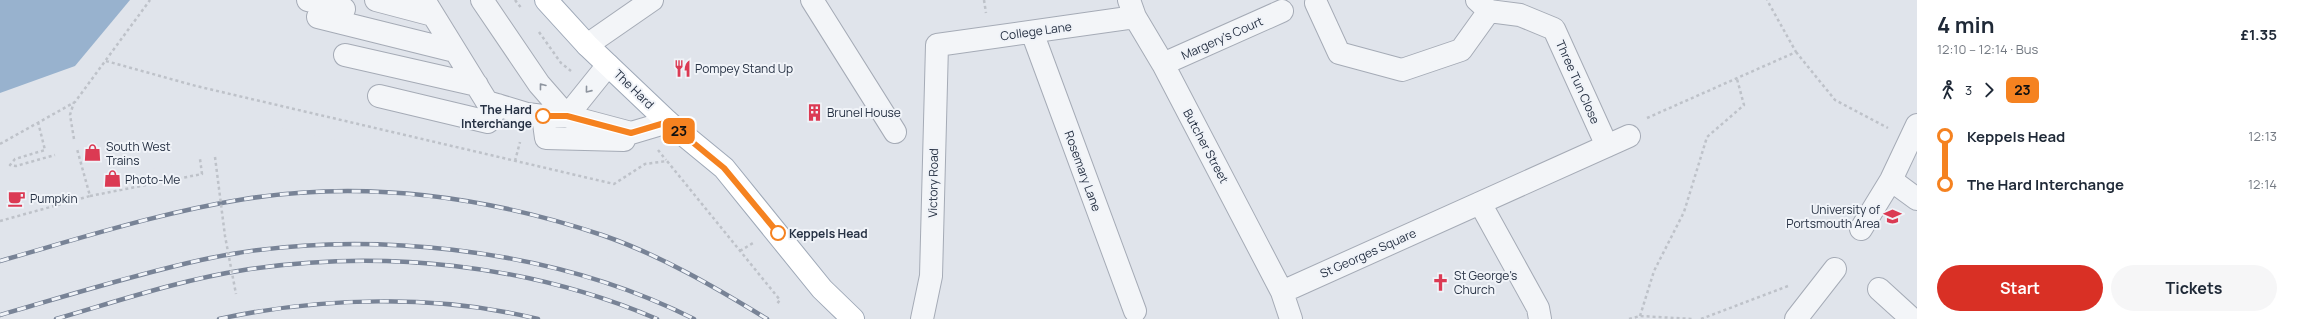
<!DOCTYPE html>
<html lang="en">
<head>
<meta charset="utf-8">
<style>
  :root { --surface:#fff; --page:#f6f6f7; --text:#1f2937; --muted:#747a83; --accent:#d93025 }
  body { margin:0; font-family:Manrope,sans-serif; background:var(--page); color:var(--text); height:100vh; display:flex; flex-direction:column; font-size:15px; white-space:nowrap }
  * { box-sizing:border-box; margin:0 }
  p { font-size:13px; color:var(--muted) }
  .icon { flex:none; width:22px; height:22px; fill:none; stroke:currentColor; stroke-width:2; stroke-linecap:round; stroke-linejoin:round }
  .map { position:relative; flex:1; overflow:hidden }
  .drawer { display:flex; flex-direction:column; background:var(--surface); width:380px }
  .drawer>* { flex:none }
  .badge { padding:0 8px; border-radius:6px; font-size:14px; line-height:26px }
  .map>.badge { position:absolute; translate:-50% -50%; box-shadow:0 0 0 2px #fff }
  .legs { display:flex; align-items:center; gap:6px; height:44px; padding:0 20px; font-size:13px }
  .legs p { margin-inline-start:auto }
  .headline { display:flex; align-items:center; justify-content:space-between; height:68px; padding:0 20px }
  h1 { font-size:22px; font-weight:700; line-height:30px }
  .cta { display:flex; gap:8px; margin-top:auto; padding:8px 20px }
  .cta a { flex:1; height:46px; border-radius:24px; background:var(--accent); color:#fff; font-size:16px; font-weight:700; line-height:46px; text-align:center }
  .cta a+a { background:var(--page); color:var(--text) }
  ul { padding:0 20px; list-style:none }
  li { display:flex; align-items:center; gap:14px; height:48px; font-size:15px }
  li i { display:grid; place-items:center; width:6px; height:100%; margin:0 5px; background:currentColor }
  li i::after { content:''; width:10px; height:10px; margin:-5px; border:3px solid; border-radius:50%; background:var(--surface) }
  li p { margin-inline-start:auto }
  li:first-child i { background:linear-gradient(#0000 50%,currentColor 0) }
  li:last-child i { background:linear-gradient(currentColor 50%,#0000 0) }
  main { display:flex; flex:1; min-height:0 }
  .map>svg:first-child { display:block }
  .water { fill:#98b2ce }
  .pier { fill:#e0e4eb }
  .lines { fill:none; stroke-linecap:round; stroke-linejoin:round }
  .minor-casing { stroke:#a5abb6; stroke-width:24 }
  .major-casing { stroke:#9ea8b7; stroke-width:24 }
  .path { stroke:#bec2c9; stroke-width:2.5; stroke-dasharray:3 3; stroke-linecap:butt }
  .minor { stroke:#f3f5f8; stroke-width:22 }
  .major { stroke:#fff; stroke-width:22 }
  .rail-casing { stroke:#788396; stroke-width:4.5 }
  .rail { stroke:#f0f3f8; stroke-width:3; stroke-dasharray:9; stroke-linecap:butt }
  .path-bridge { stroke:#bec2c9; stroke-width:2.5; stroke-dasharray:3 3; stroke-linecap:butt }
  .oneway { stroke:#8d949e }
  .line-1-casing { stroke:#fff; stroke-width:9 }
  .line-1 { stroke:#f58220; stroke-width:6 }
  .stop-1-dot { fill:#fff; stroke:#f58220; stroke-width:2 }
  .labels { text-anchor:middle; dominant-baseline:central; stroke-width:4; stroke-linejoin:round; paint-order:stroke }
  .street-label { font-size:12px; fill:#273244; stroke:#f0f3f8 }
  .poi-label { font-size:12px; fill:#273244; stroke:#f0f3f8; text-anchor:start }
  .stop-label { font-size:12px; font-weight:bold; fill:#273244; stroke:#f0f3f8; text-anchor:end }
</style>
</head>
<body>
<main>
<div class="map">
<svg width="1917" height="319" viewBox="0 0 1917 319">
  <rect width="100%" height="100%" fill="#e0e4eb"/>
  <!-- water -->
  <path class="water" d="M0,0h130l-55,66 -75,27z"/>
  <!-- pier -->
  <path class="pier" d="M216,118l43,5 64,14 123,32 169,64 -26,86h-589v-113l101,-28 118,-22z"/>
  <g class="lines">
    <defs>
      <path id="minor" d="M308,0l36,9
        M376,0l57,15
        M424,0l63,102 40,12 16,2h24l64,17 37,-11
        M482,0l57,84 28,32
        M812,0l83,132
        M1129,0l6,17 28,47 119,228 9,27
        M1477,0l12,11 31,4 34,14 53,117
        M1316,3l23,50 63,17 59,-20 28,-39
        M318,17l137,34
        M1032,32l103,279
        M587,45l65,-45
        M345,55l132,30
        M1163,64l119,-53
        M379,96l109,26 10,-17
        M543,116l3,22 78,2
        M567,116l41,-51
        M1891,180l26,19
        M1480,203l58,105 2,11
        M1861,229l30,-49 26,-55
        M1879,289l33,30
        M1282,292l347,-156
        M922,319l9,-43 6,-231 198,-28
        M1796,319l39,-50"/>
      <path id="major" d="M546,0l41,45 81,77 56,46 98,121 31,30"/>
    </defs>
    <!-- minor casing -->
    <use href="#minor" class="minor-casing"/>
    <!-- major casing -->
    <use href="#major" class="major-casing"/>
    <!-- path -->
    <path class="path" d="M515,0l7,9
      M984,0l2,13
      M539,32l22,31 10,8
      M1796,52l39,48 53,28
      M106,61l90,25 418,98 31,-20 22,-3 113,139 -4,5
      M1647,118l149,-66 -29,-52
      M38,122l7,28 -30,9 -5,6 6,1 39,-11
      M74,139l-4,-24 4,-13
      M0,144l75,-42 75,-102
      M658,150l8,10
      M515,161l5,-19
      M90,196l112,-22 -2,-15
      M0,221l90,-25 -13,-47
      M740,251l13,-8
      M1640,316l14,-45 30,-59 23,-75 37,-32 -7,-26
      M1629,319l11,-3 53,3
      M1701,319l87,-33"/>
    <!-- minor -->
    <use href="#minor" class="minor"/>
    <!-- major -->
    <use href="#major" class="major"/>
    <defs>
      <path id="rail" d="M0,261c81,-23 162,-49 245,-62 120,-19 243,-2 357,36 58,20 113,52 165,84
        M0,315c66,-19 133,-40 201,-55 155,-34 351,-13 493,59
        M56,319c62,-18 124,-39 188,-49 138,-21 285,-6 413,49
        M219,319c101,-22 218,-25 319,0"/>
    </defs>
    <!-- rail casing -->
    <use href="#rail" class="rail-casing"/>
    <!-- rail -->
    <use href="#rail" class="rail"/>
    <!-- path-bridge -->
    <path class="path-bridge" d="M215,157l10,79 11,58"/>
  </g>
  <!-- one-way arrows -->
  <defs><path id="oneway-chevron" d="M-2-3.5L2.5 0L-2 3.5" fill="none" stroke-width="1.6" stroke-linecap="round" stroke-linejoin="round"/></defs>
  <g class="oneway">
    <use href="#oneway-chevron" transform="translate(542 86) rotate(-128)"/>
    <use href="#oneway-chevron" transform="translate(588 90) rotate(129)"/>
  </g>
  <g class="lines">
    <defs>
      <path id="line-1" d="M543,116h24l64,17 37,-11 56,46 54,65"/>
    </defs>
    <!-- line-1 casing -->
    <use href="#line-1" class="line-1-casing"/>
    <!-- line-1 -->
    <use href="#line-1" class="line-1"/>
  </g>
  <!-- icons -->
  <defs>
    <symbol id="restaurant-bare" viewBox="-9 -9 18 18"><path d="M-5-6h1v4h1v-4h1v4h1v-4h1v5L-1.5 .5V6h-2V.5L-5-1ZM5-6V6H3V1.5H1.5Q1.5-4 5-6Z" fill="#db3a53" stroke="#f0f3f8" stroke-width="2.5" paint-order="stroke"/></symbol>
    <symbol id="building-bare" viewBox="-9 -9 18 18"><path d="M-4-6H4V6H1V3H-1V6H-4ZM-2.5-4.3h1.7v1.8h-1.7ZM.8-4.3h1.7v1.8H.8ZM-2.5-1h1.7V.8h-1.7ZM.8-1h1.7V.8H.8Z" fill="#db3a53" stroke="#f0f3f8" stroke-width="2.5" paint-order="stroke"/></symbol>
    <symbol id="shop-bare" viewBox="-9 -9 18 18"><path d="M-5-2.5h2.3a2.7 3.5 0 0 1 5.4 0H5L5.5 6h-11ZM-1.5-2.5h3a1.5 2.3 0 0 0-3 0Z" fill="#db3a53" stroke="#f0f3f8" stroke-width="2.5" paint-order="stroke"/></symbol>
    <symbol id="cafe-bare" viewBox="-9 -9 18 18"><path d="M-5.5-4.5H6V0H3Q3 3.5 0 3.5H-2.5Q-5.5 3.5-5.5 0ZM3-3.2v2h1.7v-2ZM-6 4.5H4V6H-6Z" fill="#db3a53" stroke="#f0f3f8" stroke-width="2.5" paint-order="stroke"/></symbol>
    <symbol id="university-bare" viewBox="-9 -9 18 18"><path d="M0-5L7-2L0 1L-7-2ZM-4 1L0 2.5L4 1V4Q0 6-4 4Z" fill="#db3a53" stroke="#f0f3f8" stroke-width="2.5" paint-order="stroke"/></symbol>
    <symbol id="church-bare" viewBox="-9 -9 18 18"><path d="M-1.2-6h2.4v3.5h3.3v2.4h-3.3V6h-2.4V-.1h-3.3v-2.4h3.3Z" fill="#db3a53" stroke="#f0f3f8" stroke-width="2.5" paint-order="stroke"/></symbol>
  </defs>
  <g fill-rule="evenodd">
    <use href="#restaurant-bare" x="670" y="56" width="25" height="25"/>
    <use href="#building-bare" x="802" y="100" width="25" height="25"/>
    <use href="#shop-bare" x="80" y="140" width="25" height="25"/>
    <use href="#shop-bare" x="100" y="166" width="25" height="25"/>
    <use href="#cafe-bare" x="4" y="186" width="25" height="25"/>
    <use href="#university-bare" x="1880" y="204" width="25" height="25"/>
    <use href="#church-bare" x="1428" y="270" width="25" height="25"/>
  </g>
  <!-- markers -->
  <g class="stop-1-dot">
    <circle cx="543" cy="116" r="7"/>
    <circle cx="778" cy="233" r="7"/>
  </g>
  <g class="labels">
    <!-- street labels -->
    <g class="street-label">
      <text transform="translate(1036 31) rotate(-8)">College Lane</text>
      <text transform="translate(1222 38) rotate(-24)">Margery's Court</text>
      <text transform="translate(1578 82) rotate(66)">Three Tun Close</text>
      <text transform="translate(634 89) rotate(44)">The Hard</text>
      <text transform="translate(1206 146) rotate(62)">Butcher Street</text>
      <text transform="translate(1083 171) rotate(70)">Rosemary Lane</text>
      <text transform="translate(933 183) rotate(-89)">Victory Road</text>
      <text transform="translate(1368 253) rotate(-24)">St Georges Square</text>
    </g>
    <!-- poi labels -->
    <g class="poi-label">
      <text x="695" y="68">Pompey Stand Up</text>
      <text x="827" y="112">Brunel House</text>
      <text x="106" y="146">South West<tspan x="106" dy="14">Trains</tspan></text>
      <text x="125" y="179">Photo-Me</text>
      <text x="30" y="198">Pumpkin</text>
      <text x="1880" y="209" text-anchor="end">University of<tspan x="1880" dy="14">Portsmouth Area</tspan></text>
      <text x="1454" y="275">St George's<tspan x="1454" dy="14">Church</tspan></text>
    </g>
    <!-- stop labels -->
    <g class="stop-label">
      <text x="532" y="109">The Hard<tspan x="532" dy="14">Interchange</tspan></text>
      <text x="789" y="233" text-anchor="start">Keppels Head</text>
    </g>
  </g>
</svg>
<b class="badge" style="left:679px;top:131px;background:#f58220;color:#111">23</b>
</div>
<section class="drawer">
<div class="headline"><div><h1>4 min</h1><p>12:10 – 12:14 · Bus</p></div><b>£1.35</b></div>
<div class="legs"><svg class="icon" aria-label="walk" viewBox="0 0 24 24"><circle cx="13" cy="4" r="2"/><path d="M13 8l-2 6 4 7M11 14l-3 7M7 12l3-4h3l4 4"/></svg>3<svg class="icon" aria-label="forward" viewBox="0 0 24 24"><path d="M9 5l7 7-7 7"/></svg><b class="badge" style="background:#f58220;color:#111">23</b></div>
<ul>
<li><i style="color:#f58220"></i><b>Keppels Head</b><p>12:13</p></li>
<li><i style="color:#f58220"></i><b>The Hard Interchange</b><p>12:14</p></li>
</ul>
<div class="cta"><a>Start</a><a>Tickets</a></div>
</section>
</main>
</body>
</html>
